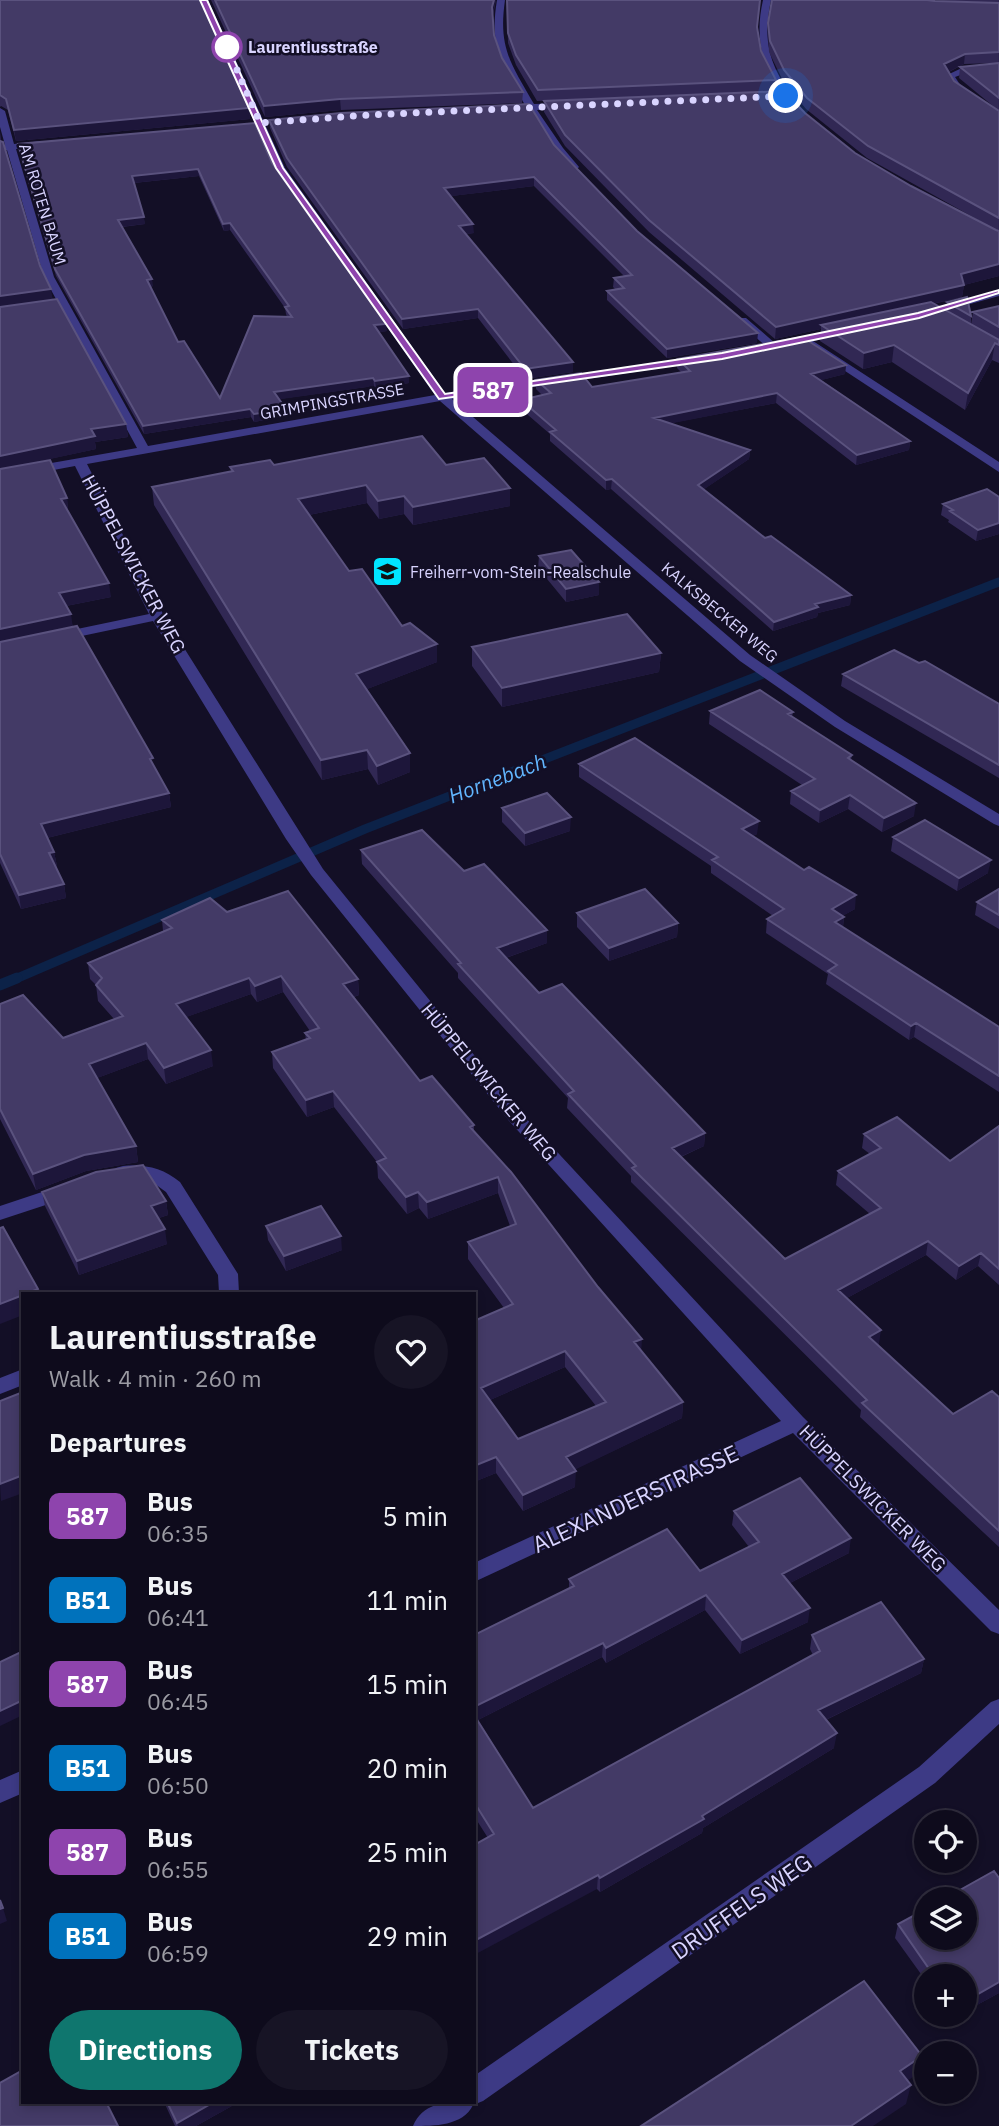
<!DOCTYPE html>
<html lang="en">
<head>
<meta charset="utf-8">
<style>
  :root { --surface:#0e0b1c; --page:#171425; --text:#f1f3f6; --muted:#9b9ba3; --line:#2e2b3b; --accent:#0f766e }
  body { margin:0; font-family:"IBM Plex Sans",sans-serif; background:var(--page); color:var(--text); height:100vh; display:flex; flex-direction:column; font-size:26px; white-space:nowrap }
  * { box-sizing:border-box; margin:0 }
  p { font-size:23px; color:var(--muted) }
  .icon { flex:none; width:38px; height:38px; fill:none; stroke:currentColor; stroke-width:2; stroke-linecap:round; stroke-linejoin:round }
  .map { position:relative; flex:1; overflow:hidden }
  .drawer { position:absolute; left:21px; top:1292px; width:455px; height:812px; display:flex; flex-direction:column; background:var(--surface); border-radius:0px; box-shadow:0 4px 10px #0003,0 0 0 2px var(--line) }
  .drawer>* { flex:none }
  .badge { padding:0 14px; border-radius:10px; font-size:24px; line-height:46px }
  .buttons { position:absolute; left:914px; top:1810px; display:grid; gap:14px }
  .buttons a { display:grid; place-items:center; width:63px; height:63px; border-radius:50%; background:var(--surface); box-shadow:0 4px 10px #0003,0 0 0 2px var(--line); font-size:35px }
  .you { position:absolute; width:35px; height:35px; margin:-18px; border:5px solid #fff; border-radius:50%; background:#1a73e8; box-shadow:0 0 0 10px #1a73e833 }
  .map>.badge { position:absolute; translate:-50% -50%; box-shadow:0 0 0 4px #fff }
  h2 { padding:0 28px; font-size:26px; line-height:63px }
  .round { display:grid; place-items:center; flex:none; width:74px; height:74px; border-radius:37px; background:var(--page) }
  .headline { display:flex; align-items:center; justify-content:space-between; height:119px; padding:0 28px }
  h1 { font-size:33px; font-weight:700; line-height:52px }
  .primary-button { display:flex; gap:14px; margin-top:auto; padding:14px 28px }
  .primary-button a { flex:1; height:80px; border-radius:42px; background:var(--accent); color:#fff; font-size:28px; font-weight:700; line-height:80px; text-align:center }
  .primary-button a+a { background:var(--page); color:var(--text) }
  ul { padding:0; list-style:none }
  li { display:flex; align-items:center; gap:21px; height:84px; padding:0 28px }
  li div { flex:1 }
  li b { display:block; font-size:26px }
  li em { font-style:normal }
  li .badge { min-width:77px; font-weight:700; text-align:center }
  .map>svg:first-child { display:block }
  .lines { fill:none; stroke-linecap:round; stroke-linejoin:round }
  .stream-far1 { stroke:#0c2248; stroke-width:9 }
  .stream { stroke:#0c2248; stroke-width:11 }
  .minor { fill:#3d3a85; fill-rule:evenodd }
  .wall { fill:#312854; fill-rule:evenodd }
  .shaded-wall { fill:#1d163a }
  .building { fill:#433a66; stroke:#5a527e; stroke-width:2; fill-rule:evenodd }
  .line { fill:#8e44ad; stroke:#fff; stroke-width:2 }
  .walk { stroke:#d9d4ff; stroke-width:7; stroke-dasharray:0 12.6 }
  .stop-dot { fill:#fff; stroke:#8e44ad; stroke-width:3.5 }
  .labels { text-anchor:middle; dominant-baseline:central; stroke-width:5; stroke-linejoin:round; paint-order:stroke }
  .far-stop-label { font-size:16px; font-weight:bold; fill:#d9d4ff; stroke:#130f26; text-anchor:start }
  .far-street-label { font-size:16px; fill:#d9d4ff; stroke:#130f26 }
  .far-poi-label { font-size:16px; fill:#d9d4ff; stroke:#130f26; text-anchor:start }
  .street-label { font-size:19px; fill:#d9d4ff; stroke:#130f26 }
  .water-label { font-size:21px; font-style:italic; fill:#62b6ff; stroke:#130f26 }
  .near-street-label { font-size:23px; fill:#d9d4ff; stroke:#130f26 }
</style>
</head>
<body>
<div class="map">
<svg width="999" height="2126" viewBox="0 0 999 2126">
  <rect width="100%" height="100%" fill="#130f26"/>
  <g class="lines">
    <!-- stream-far1 -->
    <path class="stream-far1" d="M13,980l352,-151 634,-247"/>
    <!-- stream -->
    <path class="stream" d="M0,985l17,-7"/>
    <!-- minor -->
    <path class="minor" d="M200,0h8l77,168 160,225 260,-36 2,2 -6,3 -249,37 298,256 95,66 154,93v12l-5,-2 -159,-97 -95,-66 -300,-260 -353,63 77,152 159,253 199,245 281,303 196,193v24l-8,-3 -198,-198 -319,149v-19l307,-142 -271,-299 -199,-247 -25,-36 -133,-218 -95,20 -7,-4 7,-4 91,-19 -74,-148 -75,14v-8l137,-24 -93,-171 -37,-127 -7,1v-6h5l-5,-18v-19l5,3 9,33 28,-3 5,3 -31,5 38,128 94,169 287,-51 -160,-227z
      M497,0h8c-7,48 6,64 29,104l31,-1 5,3 -5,3 -28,1 26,38 16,19 -2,2h-6l-15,-17 -28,-42 -19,1 -5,-3 21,-3c-23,-40 -36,-57 -28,-105z
      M763,0h8c-10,47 1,71 30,108l-2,2h-6c-28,-34 -40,-66 -30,-110z
      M999,65v6l-33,2 -11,4 6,9 38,27v7l-45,-30 -9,-14 19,-9z
      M999,290v6l-79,22 -6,-3z
      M738,318h8l30,26v4h-8l-30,-26z
      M842,329l6,3 -2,2 -33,7 186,121v10l-192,-126 -1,-3 -23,4 -6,-3z
      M123,1166c22,-2 40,2 57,16l58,92 1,19h-20l-1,-18 -52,-83 -18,-13 -32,-1 -2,-5 2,-5z
      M63,1185l7,2 2,5 -2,5 -70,23v-14z
      M23,1369v16l-23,9v-16z
      M999,1699v25l-64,59 -452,318 -10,4c-10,21 -39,21 -60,21 11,-26 37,-24 61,-24v-26l445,-309 72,-65z
      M23,1770v23l-23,10v-23z"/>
  </g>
  <!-- wall -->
  <path class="wall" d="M0,0l249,108 1,11 -234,22 -8,-31 -7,-4 -1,1z
    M211,0h285l-3,15 1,20 8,23 21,34 -1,11 -181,7 -76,7z
    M507,0l250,28 4,23 15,29 -1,11 -238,10 -21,-36 -8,-22z
    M932,0h67v3z
    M935,1l64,2v108l-40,-33 1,-11 37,-4 -33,1 -15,8 5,9 45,30v165l-35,9 -2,12 -29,7 13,7 1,-9 24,14v9l2,-13 26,-6v57l-7,-3 -27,50 -73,-48 -29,7 -43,-28 1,-12 -46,10 -126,-107 -84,-86 -21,-34v-11l261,12 50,40 56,33 85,44 2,1 -131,-73 -61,-49 -23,-28 -14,-29 -1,-19v-10z
    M269,120l285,25 83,86 120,112 -90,15 -60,-58v-9l8,-2 -2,-2 1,-9 10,-2 -90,-90 -83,10 23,37 -8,1 107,128v10l-48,7 -47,-61 -75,11 -116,-162 -17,-39z
    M0,132l1,9 39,125 13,34 73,124 2,13 -33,5 1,7 -66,14 37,35 1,14 43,85 -45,9 7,21 96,166 2,14 -124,31 7,14 3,14 -2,1 9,17 2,14 -45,11 -21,-46z
    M18,144l254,19 115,168 -8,1 30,44v7l-33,5 -2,-2 -95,13 7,17 -32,6 -3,-5 -107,17 -88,-158 -37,-125zM199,176l25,55 6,-1 55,78 1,6 1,3 -67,81 -42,-56 -28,-55 3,-1 -31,-59 23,-3 -11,-41z
    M678,359l168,6 -1,9 -24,6 89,61 -1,9 -53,15 -80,-62 -105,20 79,27 -1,9 -45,30 61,49 86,57 -1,10 -32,8 -1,4 -44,14 -162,-142 -5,1 -56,-49v-7l-29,-25v-9l21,-5 -6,-6v-9l56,7 90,-14 -5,-5z
    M274,465h172l64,23v18l-97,19 -9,-11 -25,5 -12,-16 -58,12 40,56 53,55 35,18v18l-70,27 43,64v19l-32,13 -10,-16 -46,11 -168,-275 -2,-18 79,-15 -1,-5z
    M999,497v37l-23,7 -28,-19 1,-2 -8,-5 2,-11z
    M539,556l60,26v13l-33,7 -28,-34z
    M472,647l189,6 -2,19 -157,35 -30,-41z
    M919,663l80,41v74l-158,-92 2,-12z
    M710,711l83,1 -1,5 60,38 -1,5 63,56 -32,16 -34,-23 -29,14 -29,-19 1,-13 11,-6 -93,-61z
    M579,764l178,70 -4,2 102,73 -13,7 2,1 -1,10 156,100v65l-85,-55 -5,3 -83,-56 2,-10 -62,-41 1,-14 6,-3 -62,-43v-7l-132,-89z
    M502,808l68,23 -45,15 -23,-24z
    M893,837l95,36 -31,18 -66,-40z
    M361,850l103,21 83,72 -41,15 33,35 166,140 -1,13 -23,11 104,102 85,-45 -34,-29 2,-14 32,-17 -8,-6 2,-14 86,27 49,-35v159l-21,-19 -22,14 -30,-25 -79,43 32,46 -2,1 76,69 46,-17v150l-139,-130 1,-7 -230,-228v-6l-64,-68 1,-10 -110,-120v-5l-96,-109z
    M999,889v40l-24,-14 2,-13z
    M227,912l131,67 1,16 -5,2 66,84 54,44v6l167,220 42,51 -1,16 -107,51v18l-52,24 -27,-38 -22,9 30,-174 -36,-49v-17l42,-16 -12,-33 -70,26 -9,-11 -12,6 -29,-36 -1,-16 -43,-55 -27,10 -34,-49 -1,-16 34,-12 -1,-7 5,-2 -27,-39 -26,10 -6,-8 -65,23 27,49 -47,18 -18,-25 -51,19 39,68 2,16 -52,9 -50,19 -36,-71v-115l63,34 51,-19 -16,-18 -2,-16 -6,-6 -2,-16 75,-32 -1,-11zM565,1367l31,39 -78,33 -28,-39z
    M577,913l101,10 -1,14 -68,24 -32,-34z
    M42,1192l124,9 2,14 -9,3 8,26 -88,31 -34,-69z
    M266,1226l76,24 -56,21 -18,-31z
    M734,1511l115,42 -59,30 18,39 -68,32 -35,-44 -99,53 -4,-6 -124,63 55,88 280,-153 -3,-6 2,-14 112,24 -3,14 -95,47 8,28 -131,80 -1,5 -102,59 -3,-3 -109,-51 -14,-22v-181l95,-47v-9l131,-8 49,-24 -17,-22z
    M999,1878v115l-35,19v-36h-38v5l-31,-43 3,-14z
    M164,2102h75l-43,24h-21z"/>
  <!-- shaded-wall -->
  <path class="shaded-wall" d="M494,0h2l-4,17v-10z
    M965,54l-1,10 -22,11 2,-11z
    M340,99l1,11 -76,7 -1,-11z
    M249,108l1,11 -234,22 -2,-11z
    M198,169l1,7 -66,7 -1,-7z
    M534,177v9l-90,11v-9z
    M144,217l1,7 -26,3 -1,-7z
    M230,223v7l-6,1 -1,-7z
    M473,224l1,9 -15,2v-9z
    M999,264v12l-35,9 -2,12 -136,31 -5,-3v4l-46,10 1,-12z
    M152,279l1,7 -5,1 -1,-7z
    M51,289l2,12 -53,7v-12z
    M478,309v9l-75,11 -1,-10z
    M386,324l1,7 -12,2 -1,-8z
    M758,333l-1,10 -90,15v-9z
    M995,343l-3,17 -27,50 3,-17z
    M894,345l-2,17 -29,7 1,-16z
    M573,362v10l-48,7v-10z
    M846,365l-1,9 -35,9 1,-9z
    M409,376v7l-33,5 -1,-7z
    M373,378l1,8 -99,14 -1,-8z
    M777,393l-1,10 -123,24 1,-9z
    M250,409l1,8 -107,17 -1,-8z
    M286,409v7l-32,6v-8z
    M126,424l2,13 -33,5 1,7 -96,21v-14l91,-27z
    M910,441l-1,9 -53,15 1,-10z
    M750,450l-1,9 -52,35 1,-9z
    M612,479l-1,10 -5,1v-10z
    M366,485l1,18 -68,14 -1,-18z
    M510,488v18l-97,19v-18z
    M404,496v18l-25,5 -1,-18z
    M67,498l1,13 -5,2 -2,-14z
    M999,523v11l-23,7 2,-11z
    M599,582v13l-33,7v-13z
    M109,583l2,14 -50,10 -2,-14z
    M851,595l-1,10 -32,8 -1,4 -44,14 1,-9 41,-18z
    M71,614l2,14 -73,15v-14z
    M437,644v18l-80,31 -1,-19z
    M661,653l-2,19 -157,35v-19z
    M367,750l1,19 -46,11 -1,-20z
    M410,753v19l-32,13 -1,-19z
    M169,793l2,14 -128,32 -2,-15z
    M850,795l-2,14 -29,14 1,-13z
    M916,803l-2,13 -32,16 2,-14z
    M571,817l-1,14 -45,15v-13z
    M759,821l-2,13 -16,8 1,-13z
    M54,852l3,14 -6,2 -2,-15z
    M991,860l-3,13 -31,18 2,-13z
    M64,884l2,14 -45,11 -2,-14z
    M856,895l-1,14 -25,14 2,-14z
    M844,917l-2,14 -7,-9z
    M678,923l-1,14 -68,24v-13z
    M547,930v13l-50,18v-13z
    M281,976l2,16 -26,10 -2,-16z
    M249,978l2,16 -73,26 -2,-16z
    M358,979l1,16 -15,5 -1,-16z
    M916,1023l-2,14 -5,3 2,-14z
    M146,1043l2,16 -56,21 -3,-16z
    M211,1050l2,16 -47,18 -2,-16z
    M333,1091l1,16 -27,10 -1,-17z
    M705,1133l-1,13 -33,15 1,-13z
    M136,1146l2,16 -52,9 -50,19 -3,-16 51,-19z
    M498,1177v16l-70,26 -1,-17z
    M418,1192l1,16 -12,6 -1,-17z
    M166,1201l2,14 -15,5 -2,-14z
    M165,1229l2,15 -88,31 -2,-14z
    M341,1236l1,14 -56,21 -2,-15z
    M928,1241l-2,14 -90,49 2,-14z
    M981,1253l-3,13 -22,14 3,-14z
    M38,1289l1,4h-11z
    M23,1295v20l-23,9v-20z
    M881,1330l-2,14 -12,7 2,-14z
    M642,1339l-1,16 -7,-13z
    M565,1351v16l-84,37v-16z
    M683,1402l-1,16 -116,56v-17z
    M496,1457v16l-22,9v-16z
    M576,1471l-1,16 -52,24v-16z
    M23,1475v18l-22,8 -1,-17z
    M851,1538l-2,15 -69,35 2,-14z
    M706,1595l-1,15 -99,53v-15z
    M810,1608l-2,14 -68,32 2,-14z
    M603,1643l-1,14 -128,65v-15z
    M924,1659l-3,14 -106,52 3,-15z
    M23,1700v15l-23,11v-15z
    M837,1733l-3,15 -131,80 -1,5 -102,59v-14z
    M598,1875l-1,14 -123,66v-14z
    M3,1908l4,13 -7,3v-15z
    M999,1982v11l-35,19v-10z
    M954,2014h7l-9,5z
    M922,2056l-5,18 -21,15 4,-18z
    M911,2085l-5,19 -33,22h-22z
    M214,2102h25l-43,24h-18l-1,-3z"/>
  <!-- building -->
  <path class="building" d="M0,0h203l46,108 -235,22 -8,-31 -6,-4z
    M215,0h279l-2,7 2,28 8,23 21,34 -183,7 -76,7z
    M507,0h253l-3,27 4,24 15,29 -238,10 -22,-35 -8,-22z
    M772,0h155l8,1 64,2v49l-34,2 -21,10 10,17 45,30v107l-131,-72 -61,-48 -23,-28 -14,-29 -2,-18z
    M999,63v35l-39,-31z
    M784,91l21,22 50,40 56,33 85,44 3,1v33l-38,10 3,11 -188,42 -127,-107 -84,-85 -21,-34z
    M529,104l25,41 83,86 121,102 -91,16 -60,-58 17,-3 -10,-10 18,-3 -98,-98 -90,11 29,36 -14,2 114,136 -48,7 -47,-60 -76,10 -115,-161 -18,-38 72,-7z
    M255,123l17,40 114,161 -12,1 35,51 -34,5 -2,-3 -99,14 12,17 -32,5 -4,-5 -107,17 -88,-157 -37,-125zM198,169l25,55 7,-1 59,83 -4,1 7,10 -38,-1 -34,82 -36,-57 -6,1 -31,-62 5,-1 -34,-59 26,-3 -12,-41z
    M0,141l3,1 37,124 11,23 -51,7z
    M967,297l4,19 -24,-14z
    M57,299l69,125 -35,5 4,7 -95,20v-149z
    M931,302l68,38v5l-4,-2 -27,50 -74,-48 -30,8 -43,-28z
    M999,306v21l-26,-15z
    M802,337l44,28 -35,9 99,67 -53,14 -80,-62 -123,25 96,32 -52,35 67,53 6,-2 80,59 -36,9 3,3 -44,15 -162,-143 -6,1 -56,-48 6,-2 -35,-30 30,-7 -15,-13 45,-7 11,14 98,-16 -12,-12z
    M422,436l24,29 38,-7 26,30 -97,19 -9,-11 -26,5 -12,-16 -68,14 51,72 13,-2 40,57 8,-3 27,21 -81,30 54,79 -33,13 -10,-16 -46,10 -169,-273 81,-16 -3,-4 40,-7 4,5z
    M50,460l17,38 -6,1 48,84 -50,10 12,21 -71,15v-160z
    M987,489l12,8v26l-21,7 -28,-19 3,-1 -10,-6z
    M571,550l28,32 -33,7 -27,-33z
    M627,614l34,39 -159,35 -30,-41z
    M77,626l76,132 -3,1 19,34 -128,31 13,28 -5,1 15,31 -45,11 -19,-41v-212z
    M894,650l25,13 6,-2 74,43v61l-156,-91z
    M760,690l33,22 -5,2 64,41 -4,3 68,45 -32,15 -34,-23 -30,15 -29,-19 24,-12 -105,-68z
    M635,738l124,83 -17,8 62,41 5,-3 47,28 -24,14 12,8 -9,5 164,105v49l-83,-53 -5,3 -83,-55 9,-6 -70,-46 17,-10 -72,-49 6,-3 -139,-93z
    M547,793l24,24 -46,16 -23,-25z
    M925,820l66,40 -32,18 -66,-41z
    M422,830l42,41 20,-7 63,66 -50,18 42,45 23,-9 143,149 -33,15 113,111 96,-51 -43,-37 43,-23 -17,-14 33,-17 53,44 49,-35v143l-18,-16 -22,13 -31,-25 -90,49 43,40 -12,7 84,77 39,-23 7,6v134l-137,-128 5,-3 -235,-232 4,-2 -68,-72 6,-3 -116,-127 3,-1 -100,-113z
    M645,889l33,34 -69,25 -32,-35z
    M999,889v26l-22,-13z
    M288,891l70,88 -15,5 77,97 12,-5 42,49 -4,2 41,45 87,115 44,52 -8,3 49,60 -117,55 10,14 -53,24 -27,-38 -22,9v-145l39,-17 -45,-62 48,-18 -18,-47 -71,25 -9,-10 -12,5 -29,-35 9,-4 -53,-67 -27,9 -34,-48 38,-14 -5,-5 14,-5 -38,-52 -26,10 -6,-8 -73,26 35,46 -47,18 -18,-25 -57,21 47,82 -52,9 -51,19 -33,-65v-105l23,-9 40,43 60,-22 -27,-31 6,-7 -14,-15 84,-35 -10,-8 48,-22 17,14zM565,1351l41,51 -88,37 -37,-51z
    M143,1165l23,36 -15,5 14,23 -88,32 -35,-69 54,-20z
    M321,1206l20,30 -57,20 -18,-30z
    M3,1227l35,62 -10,4h-5v2l-23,9v-76z
    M23,1392v83l-23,9v-83z
    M800,1478l51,60 -69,36 28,34 -68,32 -36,-45 -100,53 -3,-5 -129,64v-72l100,-49 -5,-7 98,-50 33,42 59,-29 -25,-31z
    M881,1602l43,57 -106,51 19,23 -135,83 2,3 -104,59 -2,-3 -124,66v-96l20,-11 -20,-32v-87l59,93 287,-157 -8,-16z
    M23,1651v49l-23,11v-49z
    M994,1871l5,7v104l-35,20v-26h-30l-36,-52 28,-15v28h38v-38h-20z
    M0,1900l3,8 -3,1z
    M864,1981l58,75 -22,15 11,14 -60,41h-210z
    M23,2070v32h83l12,24h-118v-43z
    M167,2102h47l-37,21z"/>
  <!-- line -->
  <path class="line" d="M200,0h7l76,168 162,226 277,-41 196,-40 81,-23v3l-80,25 -197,41 -283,40 -163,-231z"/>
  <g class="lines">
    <!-- walk -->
    <path class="walk" d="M227,47l33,76 108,-8 418,-19"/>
  </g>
  <!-- icons -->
  <defs>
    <symbol id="school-square" viewBox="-11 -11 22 22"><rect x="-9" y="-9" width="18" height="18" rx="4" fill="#00e5ff" stroke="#130f26"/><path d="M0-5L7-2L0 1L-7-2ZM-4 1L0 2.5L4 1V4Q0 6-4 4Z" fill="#111"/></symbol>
  </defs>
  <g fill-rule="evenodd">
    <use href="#school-square" x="370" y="554" width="35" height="35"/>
  </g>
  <!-- markers -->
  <circle class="stop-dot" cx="227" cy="47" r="14"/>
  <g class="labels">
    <!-- far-stop labels -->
    <g class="far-stop-label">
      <text x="248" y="47">Laurentiusstraße</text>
    </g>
    <!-- far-street labels -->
    <g class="far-street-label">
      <text transform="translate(43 204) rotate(73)">AM ROTEN BAUM</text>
      <text transform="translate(332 401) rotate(-10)">GRIMPINGSTRASSE</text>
      <text transform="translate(720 612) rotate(40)">KALKSBECKER WEG</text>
    </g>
    <!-- far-poi labels -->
    <g class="far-poi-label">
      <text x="410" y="572">Freiherr-vom-Stein-Realschule</text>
    </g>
    <!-- street labels -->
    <g class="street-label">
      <text transform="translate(134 564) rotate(62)">HÜPPELSWICKER WEG</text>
      <text transform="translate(489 1082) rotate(50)">HÜPPELSWICKER WEG</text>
      <text transform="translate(873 1498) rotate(45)">HÜPPELSWICKER WEG</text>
    </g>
    <!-- water labels -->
    <g class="water-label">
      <text transform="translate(497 778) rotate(-21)">Hornebach</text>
    </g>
    <!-- near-street labels -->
    <g class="near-street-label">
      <text transform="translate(635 1498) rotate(-25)">ALEXANDERSTRASSE</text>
      <text transform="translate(741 1906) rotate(-35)">DRUFFELS WEG</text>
    </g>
  </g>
</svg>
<div class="buttons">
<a><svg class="icon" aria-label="locate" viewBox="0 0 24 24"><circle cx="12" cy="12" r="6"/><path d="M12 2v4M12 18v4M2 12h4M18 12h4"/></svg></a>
<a><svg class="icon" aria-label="layers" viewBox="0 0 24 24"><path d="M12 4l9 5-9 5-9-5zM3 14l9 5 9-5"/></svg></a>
<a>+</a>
<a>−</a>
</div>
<div class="you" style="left:786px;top:96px"></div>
<b class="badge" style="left:493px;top:390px;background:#8e44ad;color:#fff">587</b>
<section class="drawer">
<div class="headline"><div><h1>Laurentiusstraße</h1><p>Walk · 4 min · 260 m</p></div><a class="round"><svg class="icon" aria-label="heart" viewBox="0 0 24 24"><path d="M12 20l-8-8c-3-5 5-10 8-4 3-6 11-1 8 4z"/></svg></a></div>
<h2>Departures</h2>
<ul>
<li><span class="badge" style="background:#8e44ad;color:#fff">587</span><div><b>Bus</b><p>06:35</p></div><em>5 min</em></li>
<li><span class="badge" style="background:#0072bc;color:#fff">B51</span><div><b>Bus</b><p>06:41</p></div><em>11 min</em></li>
<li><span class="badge" style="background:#8e44ad;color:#fff">587</span><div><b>Bus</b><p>06:45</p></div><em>15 min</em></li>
<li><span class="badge" style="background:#0072bc;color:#fff">B51</span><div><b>Bus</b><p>06:50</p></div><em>20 min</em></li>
<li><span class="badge" style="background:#8e44ad;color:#fff">587</span><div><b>Bus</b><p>06:55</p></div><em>25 min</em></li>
<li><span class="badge" style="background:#0072bc;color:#fff">B51</span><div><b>Bus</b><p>06:59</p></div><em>29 min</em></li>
</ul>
<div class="primary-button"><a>Directions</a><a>Tickets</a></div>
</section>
</div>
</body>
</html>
